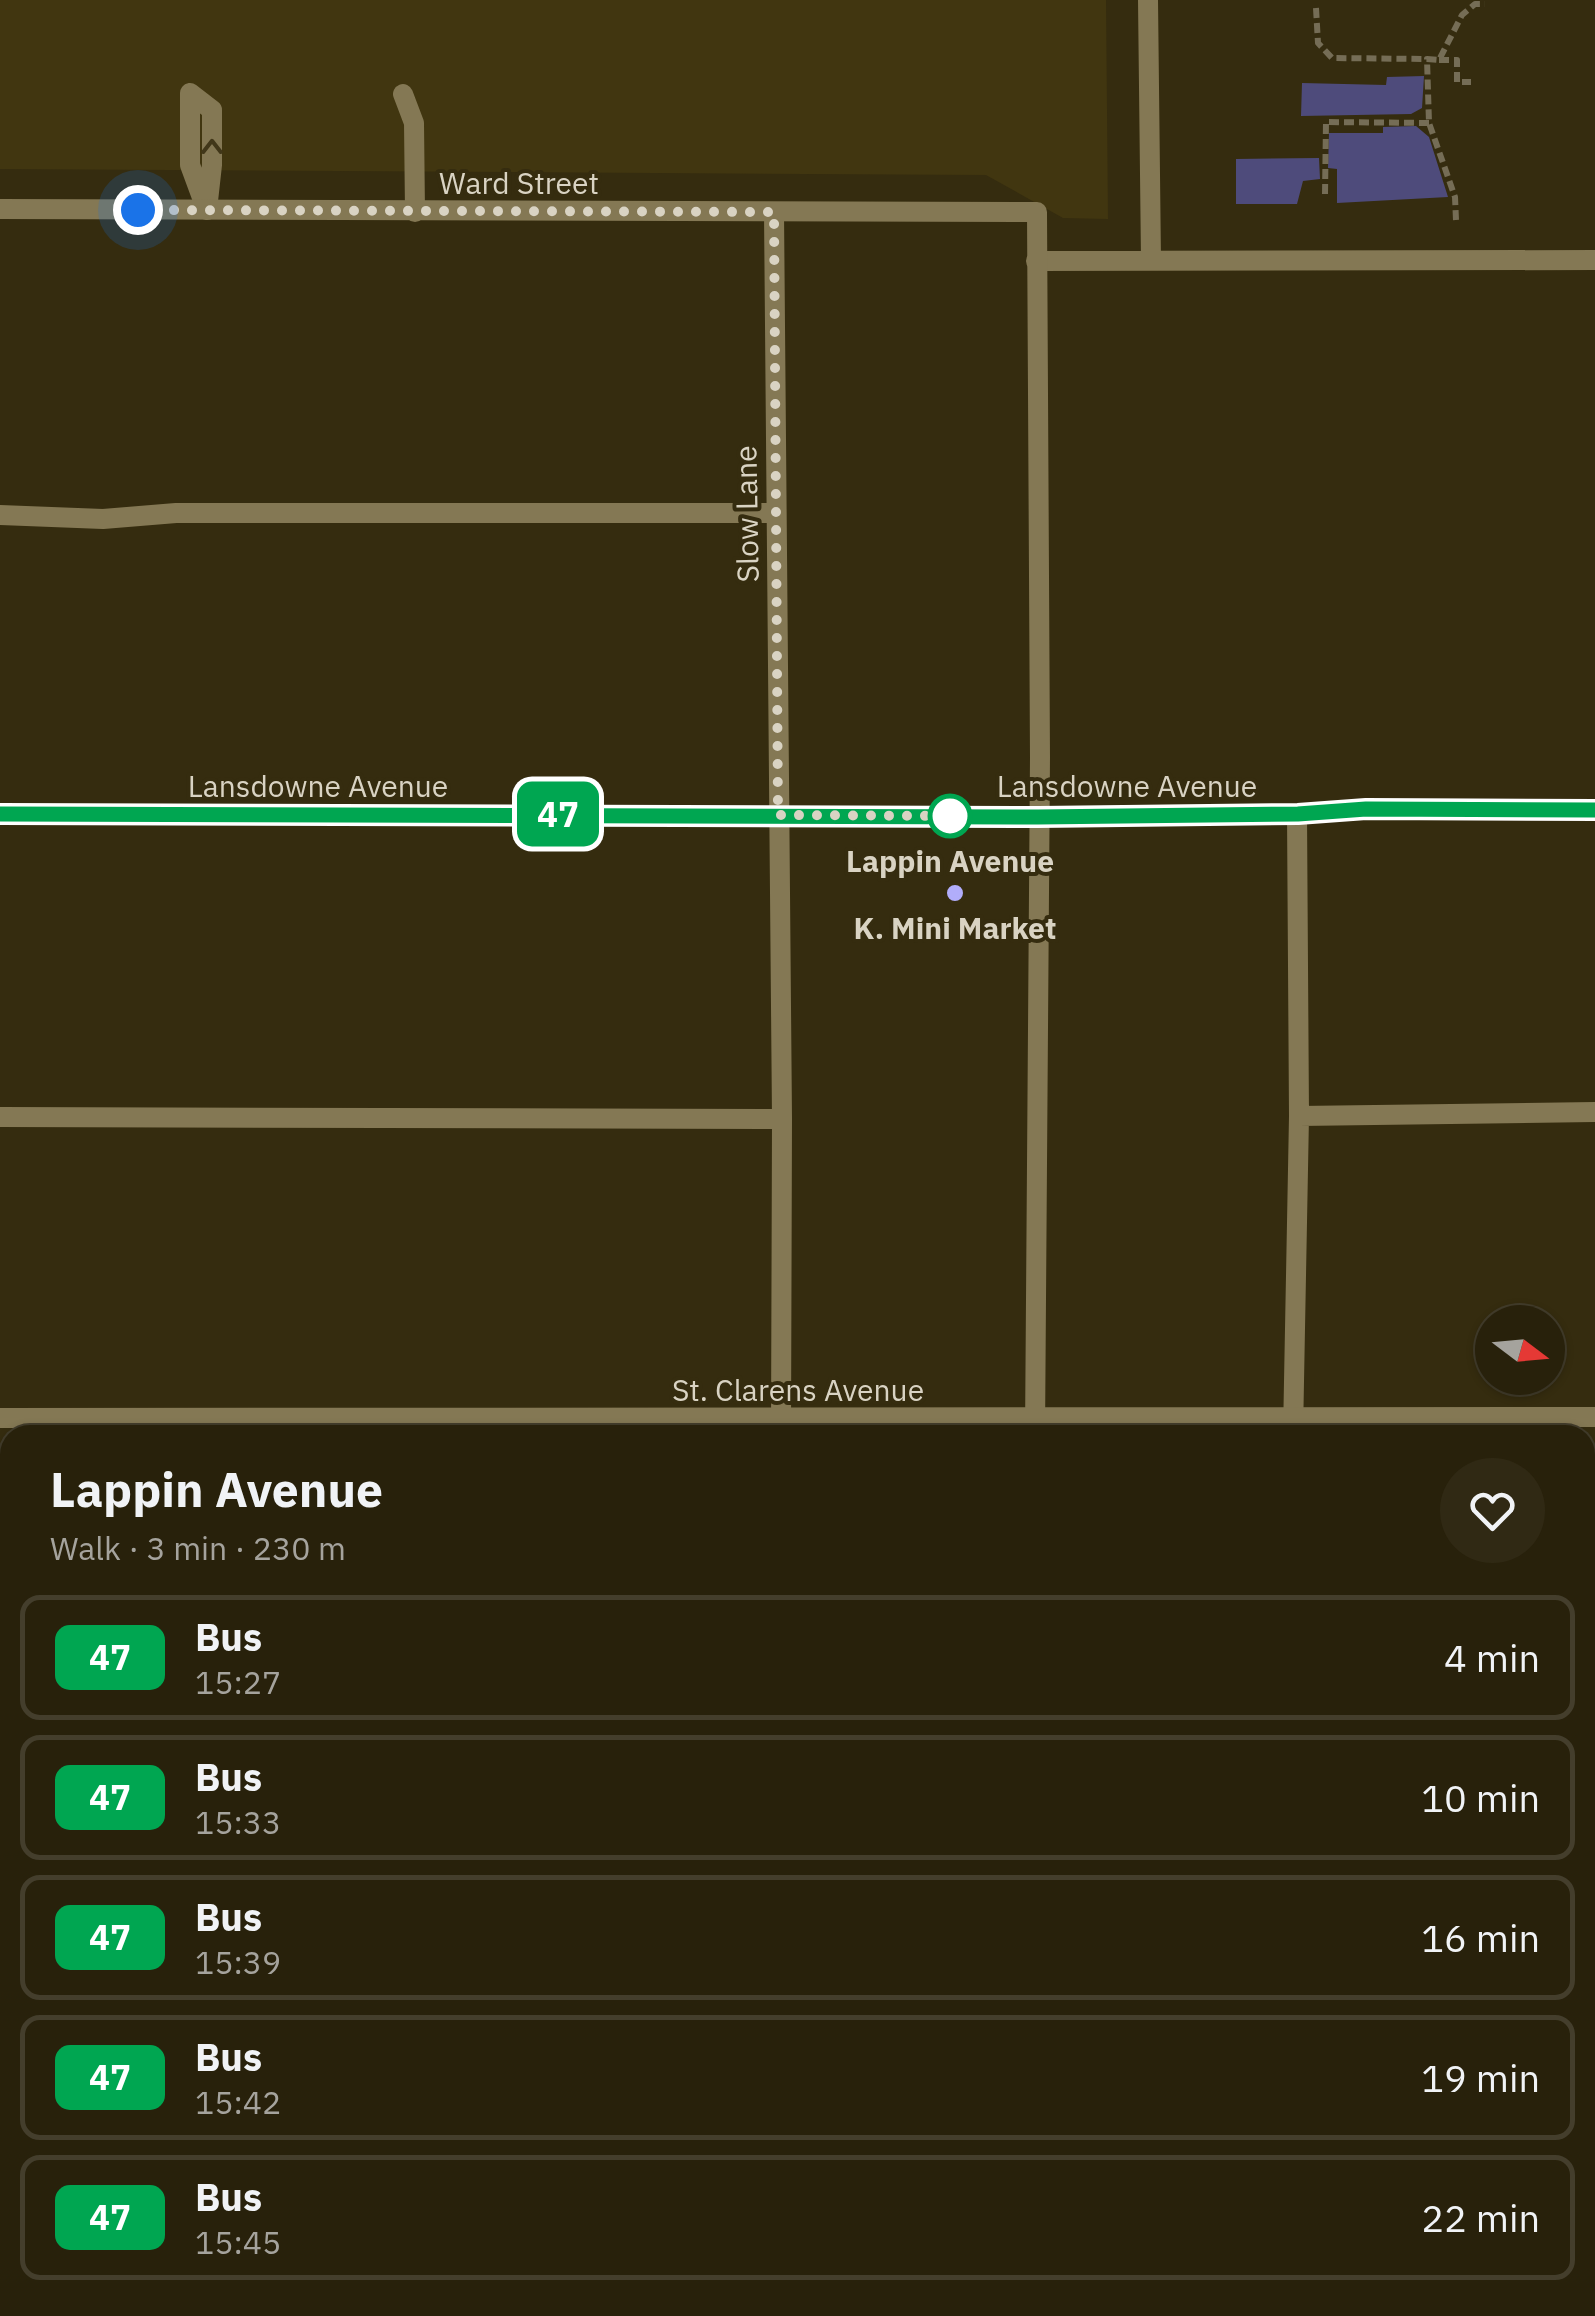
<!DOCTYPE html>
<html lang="en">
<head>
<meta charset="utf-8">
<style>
  :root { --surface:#28210b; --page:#302914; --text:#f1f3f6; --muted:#a5a39d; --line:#443e2c }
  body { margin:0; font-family:"IBM Plex Sans",sans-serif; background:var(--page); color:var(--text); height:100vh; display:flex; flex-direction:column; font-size:38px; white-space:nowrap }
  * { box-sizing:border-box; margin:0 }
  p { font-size:32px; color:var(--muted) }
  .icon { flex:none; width:55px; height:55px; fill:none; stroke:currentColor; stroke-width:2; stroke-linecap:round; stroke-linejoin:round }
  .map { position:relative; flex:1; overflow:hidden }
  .side { position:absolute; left:0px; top:1425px; width:1595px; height:892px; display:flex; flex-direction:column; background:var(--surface); border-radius:30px 30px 0 0; box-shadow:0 2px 8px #0004,0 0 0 2px var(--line) }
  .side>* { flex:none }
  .badge { padding:0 20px; border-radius:15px; font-size:35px; line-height:65px }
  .needle { width:65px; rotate:106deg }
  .fabs { position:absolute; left:1475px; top:1305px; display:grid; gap:20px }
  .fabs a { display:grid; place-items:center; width:90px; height:90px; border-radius:50%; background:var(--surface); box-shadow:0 2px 8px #0004,0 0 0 2px var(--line); font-size:50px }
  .you { position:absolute; width:50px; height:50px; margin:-25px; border:8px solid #fff; border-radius:50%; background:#1a73e8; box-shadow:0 0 0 15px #1a73e833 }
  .map>.badge { position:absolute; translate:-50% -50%; box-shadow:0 0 0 5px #fff }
  .round { display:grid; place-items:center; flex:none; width:105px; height:105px; border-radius:52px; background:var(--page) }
  .overview { display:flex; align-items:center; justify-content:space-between; height:170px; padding:0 50px }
  h1 { font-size:48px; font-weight:700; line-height:75px }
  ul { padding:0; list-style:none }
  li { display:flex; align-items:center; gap:30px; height:125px; margin:0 20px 15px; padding:0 30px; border:5px solid var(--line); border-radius:20px }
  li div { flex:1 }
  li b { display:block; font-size:38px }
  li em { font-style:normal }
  li .badge { min-width:110px; font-weight:700; text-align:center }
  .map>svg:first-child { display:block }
  .built { fill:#413610 }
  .green { fill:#4e4b7b }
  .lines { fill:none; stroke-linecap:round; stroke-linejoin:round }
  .path { stroke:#756d56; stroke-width:6; stroke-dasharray:10 5; stroke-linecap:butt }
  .service { stroke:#847854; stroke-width:20 }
  .minor { stroke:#847854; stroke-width:20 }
  .tertiary { stroke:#847854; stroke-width:20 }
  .oneway { stroke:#413719 }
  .line-casing { stroke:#fff; stroke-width:22 }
  .line { stroke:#00a651; stroke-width:15 }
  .walk { stroke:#d9d3c3; stroke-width:10; stroke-dasharray:0 18 }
  .stop-dot { fill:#fff; stroke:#00a651; stroke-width:5 }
  .poi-dot { fill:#b1adfa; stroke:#352c0f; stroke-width:4 }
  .labels { text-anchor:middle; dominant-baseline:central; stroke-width:8; stroke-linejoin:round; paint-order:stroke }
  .street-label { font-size:30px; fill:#d9d3c3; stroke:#352c0f }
  .stop-label { font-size:30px; font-weight:bold; fill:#d9d3c3; stroke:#352c0f }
  .poi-label { font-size:30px; font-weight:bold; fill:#d9d3c3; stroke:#352c0f }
</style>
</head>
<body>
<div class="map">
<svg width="1595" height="2316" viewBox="0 0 1595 2316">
  <rect width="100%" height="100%" fill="#352c0f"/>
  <!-- built -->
  <path class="built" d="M0,0h1106l2,219 -45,-1 -77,-43 -986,-6z"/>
  <!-- green -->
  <path class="green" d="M1424,76l-2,32 -11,6 -110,2 1,-33 84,2 1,-8z
    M1416,126l13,11 19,60 -111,6v-34l-9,-1 1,-35h54v-6z
    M1319,158l1,21 -17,2 -6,23h-61v-45z"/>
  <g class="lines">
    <!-- path -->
    <path class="path" d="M1316,8l2,35 14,15 95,1
      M1439,60h18v22h14
      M1325,194l1,-72 103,1
      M1456,220l-1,-23 -26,-74 -2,-64 12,1 23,-45 13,-11h10"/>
    <!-- service -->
    <path class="service" d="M1148,0l3,261
      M190,93l22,17v55l-5,45
      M190,93v72l14,38
      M403,94l11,29 1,89
      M774,212l8,907 -1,316
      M1036,261l559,-1
      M0,515l103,4 73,-6h600
      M1299,1116l296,-4
      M0,1117l782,2
      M1293,1435l6,-319 -2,-302
      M1585,1719h10
      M0,1721h10
      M1312,2308l5,8
      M0,2316h7
      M744,2316l26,-8"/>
    <!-- minor -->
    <path class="minor" d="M0,209l1037,3 3,545 -5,678
      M0,1418l1595,-1
      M1585,2022h10
      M0,2025h10
      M413,2316v-8
      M1034,2316v-8"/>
    <!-- tertiary -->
    <path class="tertiary" d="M0,814l1038,3 259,-3 69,-5 229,1"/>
  </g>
  <!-- one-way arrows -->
  <defs><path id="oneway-chevron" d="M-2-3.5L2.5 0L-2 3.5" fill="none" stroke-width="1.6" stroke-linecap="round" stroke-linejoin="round" transform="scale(2.5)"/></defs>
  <use class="oneway" href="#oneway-chevron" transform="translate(212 147) rotate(-90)"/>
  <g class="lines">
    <defs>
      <path id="line" d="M0,814l1038,3 260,-3 68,-5 229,1"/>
    </defs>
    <!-- line casing -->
    <use href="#line" class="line-casing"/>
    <!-- line -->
    <use href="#line" class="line"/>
    <!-- walk -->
    <path class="walk" d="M138,210l636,2 4,603 172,1"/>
  </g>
  <!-- markers -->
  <circle class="stop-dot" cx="950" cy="816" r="20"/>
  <circle class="poi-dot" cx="955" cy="893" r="10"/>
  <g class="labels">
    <!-- street labels -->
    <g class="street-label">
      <text x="519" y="182">Ward Street</text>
      <text transform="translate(746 514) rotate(-91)">Slow Lane</text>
      <text x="318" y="785">Lansdowne Avenue</text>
      <text x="1127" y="785">Lansdowne Avenue</text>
      <text x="798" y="1389">St. Clarens Avenue</text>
    </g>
    <!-- stop labels -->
    <g class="stop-label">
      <text x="950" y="860">Lappin Avenue</text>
    </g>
    <!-- poi labels -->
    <g class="poi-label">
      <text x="955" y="927">K. Mini Market</text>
    </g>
  </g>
</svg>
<div class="fabs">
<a><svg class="needle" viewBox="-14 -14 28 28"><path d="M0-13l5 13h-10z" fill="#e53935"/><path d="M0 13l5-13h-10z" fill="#a5a39d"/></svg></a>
</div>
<div class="you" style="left:138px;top:210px"></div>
<b class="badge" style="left:558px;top:814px;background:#00a651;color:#fff">47</b>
<section class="side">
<div class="overview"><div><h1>Lappin Avenue</h1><p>Walk · 3 min · 230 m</p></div><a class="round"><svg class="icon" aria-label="heart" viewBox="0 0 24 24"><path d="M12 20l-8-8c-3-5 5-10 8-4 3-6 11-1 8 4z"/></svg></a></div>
<ul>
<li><span class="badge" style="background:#00a651;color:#fff">47</span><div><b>Bus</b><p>15:27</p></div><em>4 min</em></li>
<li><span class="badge" style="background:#00a651;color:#fff">47</span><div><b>Bus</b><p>15:33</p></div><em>10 min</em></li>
<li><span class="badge" style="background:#00a651;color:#fff">47</span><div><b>Bus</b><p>15:39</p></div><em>16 min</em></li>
<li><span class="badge" style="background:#00a651;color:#fff">47</span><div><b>Bus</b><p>15:42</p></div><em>19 min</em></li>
<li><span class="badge" style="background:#00a651;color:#fff">47</span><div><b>Bus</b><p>15:45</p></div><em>22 min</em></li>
</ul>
</section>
</div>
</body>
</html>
